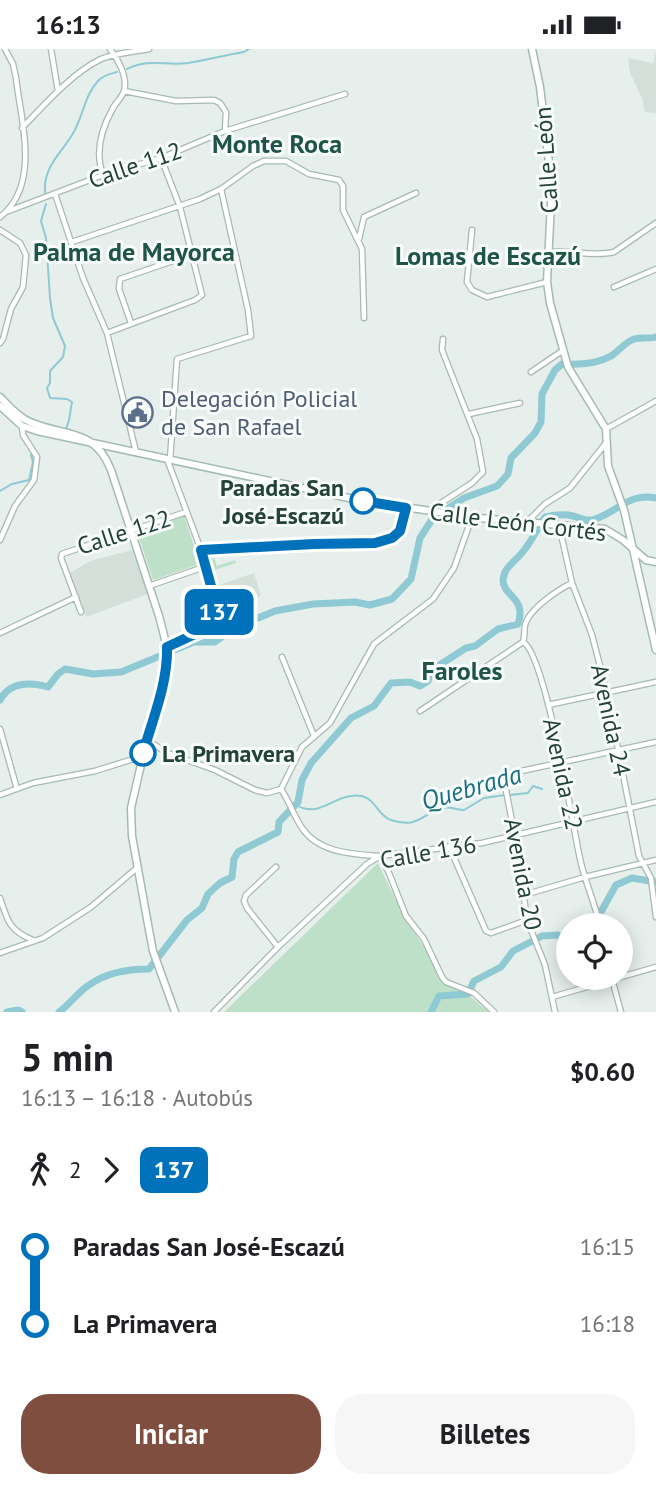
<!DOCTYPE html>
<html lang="es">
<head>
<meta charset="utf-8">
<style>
  :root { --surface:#fff; --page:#f6f6f6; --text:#202124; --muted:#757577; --accent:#7f4e3f }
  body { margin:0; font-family:"PT Sans",sans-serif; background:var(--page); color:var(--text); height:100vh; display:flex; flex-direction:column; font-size:26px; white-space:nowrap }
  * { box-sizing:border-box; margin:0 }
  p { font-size:23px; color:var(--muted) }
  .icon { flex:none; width:38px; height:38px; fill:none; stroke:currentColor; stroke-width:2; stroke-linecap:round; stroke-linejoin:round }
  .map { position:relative; height:963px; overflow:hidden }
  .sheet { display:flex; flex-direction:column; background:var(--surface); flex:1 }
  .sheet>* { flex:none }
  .badge { padding:0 14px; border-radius:10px; font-size:24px; line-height:46px }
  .tools { position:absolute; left:556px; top:864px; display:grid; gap:14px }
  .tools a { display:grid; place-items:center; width:77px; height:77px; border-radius:50%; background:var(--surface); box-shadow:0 4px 18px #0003; font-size:35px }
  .map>.badge { position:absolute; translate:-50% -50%; box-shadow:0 0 0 4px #fff }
  .legs { display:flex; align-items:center; gap:10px; height:77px; padding:0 21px; font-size:23px }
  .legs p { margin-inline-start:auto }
  .overview { display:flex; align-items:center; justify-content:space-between; height:119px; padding:0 21px }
  h1 { font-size:38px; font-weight:700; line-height:52px }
  .button { display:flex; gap:14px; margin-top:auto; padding:14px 21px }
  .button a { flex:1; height:80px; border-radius:28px; background:var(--accent); color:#fff; font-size:28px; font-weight:700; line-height:80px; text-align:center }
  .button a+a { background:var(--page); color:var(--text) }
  ul { padding:0 21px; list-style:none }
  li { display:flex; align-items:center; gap:24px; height:77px; font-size:26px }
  li i { display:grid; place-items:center; width:10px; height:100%; margin:0 9px; background:currentColor }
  li i::after { content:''; width:18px; height:18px; margin:-9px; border:5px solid; border-radius:50%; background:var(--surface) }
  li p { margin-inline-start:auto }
  li:first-child i { background:linear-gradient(#0000 50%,currentColor 0) }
  li:last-child i { background:linear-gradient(currentColor 50%,#0000 0) }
  .status { display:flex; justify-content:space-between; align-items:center; height:49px; padding:0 35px; background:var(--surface); direction:ltr }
  .status svg { height:19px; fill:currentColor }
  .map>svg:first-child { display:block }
  .built { fill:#d4dfda }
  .green { fill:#bfe0c8 }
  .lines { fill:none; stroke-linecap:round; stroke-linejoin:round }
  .stream { stroke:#8ec9d4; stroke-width:2 }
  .river { stroke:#8ec9d4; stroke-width:7 }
  .street-casing { stroke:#a8b8b2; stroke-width:7 }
  .secondary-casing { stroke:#a4bbb3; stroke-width:9 }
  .street { stroke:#fff; stroke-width:4.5 }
  .secondary { stroke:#fff; stroke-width:6 }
  .line-1-casing { stroke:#fff; stroke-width:16 }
  .line-1 { stroke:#0072bc; stroke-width:10 }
  .stop-1-dot { fill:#fff; stroke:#0072bc; stroke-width:3.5 }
  .labels { text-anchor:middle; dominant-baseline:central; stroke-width:6; stroke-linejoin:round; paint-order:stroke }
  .street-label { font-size:24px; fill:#24423a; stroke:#f7fbf9 }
  .service-label { font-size:24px; fill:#4e5e75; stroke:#f7fbf9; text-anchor:start }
  .stop-label { font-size:24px; font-weight:bold; fill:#24423a; stroke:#f7fbf9; text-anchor:end }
  .neighbourhood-label { font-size:26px; font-weight:bold; fill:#1f5548; stroke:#f7fbf9 }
  .water-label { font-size:26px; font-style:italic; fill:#1c6f80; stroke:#f7fbf9 }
</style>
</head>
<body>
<div class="status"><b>16:13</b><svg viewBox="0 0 49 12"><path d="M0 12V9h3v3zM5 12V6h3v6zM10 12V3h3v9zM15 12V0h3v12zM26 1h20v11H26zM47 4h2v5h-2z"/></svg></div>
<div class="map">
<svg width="656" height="963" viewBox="0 0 656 963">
  <rect width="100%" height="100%" fill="#e6efeb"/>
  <!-- built -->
  <path class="built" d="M656,3v61l-11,-1 -3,-14 -12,-25 -2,-15 25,5z
    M132,501l16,44 -62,23 -16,-44 20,-12z
    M254,524l7,23 -39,12 -6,-22z"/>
  <!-- green -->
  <path class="green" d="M184,467l16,48 -47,16 -16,-48z
    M233,502l-19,6 3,9 18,-6 1,3 -25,8 -6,-19z
    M216,556l4,17 -27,11 -6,-18z
    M378,814l25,52 22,34 18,34 28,14 18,15h-265z"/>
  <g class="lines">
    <!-- stream -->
    <path class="stream" d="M127,20c22,-11 38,-3 61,-6 19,-3 37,-8 56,-11l5,-3
      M45,144c-2,-26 15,-38 27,-58 11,-17 12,-39 26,-54 5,-6 12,-7 19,-9
      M46,155l-5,17 5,17 4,60 3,20 12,28 -2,11 -13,14v12l-3,5 3,10 17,1 5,3 -3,18 -3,9
      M0,442l12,-7 17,-4 4,-18 -2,-7
      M510,746l18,-2 5,-7 9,3
      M295,755c22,15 36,-6 56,-8 25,-4 24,19 40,24 27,9 31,-6 51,-12 7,-2 15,2 22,2l20,-12 21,-3"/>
    <!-- river -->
    <path class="river" d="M0,651c10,-18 30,-18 48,-13l10,-13 7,-5 28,5 28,-2 73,-30h21l21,-15 39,-16 38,-7 42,-2 15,3 22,-6 19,-20 9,-41 13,-20 31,-20 33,-12 11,-12 3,-16 24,-25 6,-11 1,-28 13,-24 7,-6c16,1 35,0 49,-8 8,-5 14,-14 23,-17 7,-2 15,0 22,-2
      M593,877l23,-41 16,-7 24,4
      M7,963l11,-2 4,2
      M59,963c11,-8 19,-20 30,-27 18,-13 39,-16 60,-16l38,-49 15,-12 6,-14 12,-11 12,-6 2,-18 4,-7 40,-20 1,-10 19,-20 4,-22 9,-17 40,-45 23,-12 17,-23 19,-1 10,4 8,-5 3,-10 10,-7 25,-16 9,-2 23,-17 20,-5c9,-27 -15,-27 -15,-44 1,-12 11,-18 18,-26 10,-11 16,-25 24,-37 9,-2 20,-3 28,-1 8,2 13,6 22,3 22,-7 35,-27 61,-21
      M431,963l8,-16 29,-2 6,-13 27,-14 12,-16 29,-15 16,-1 11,8"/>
    <defs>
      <path id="street" d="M51,0l7,42
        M124,42l52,10 38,-1 6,3 6,9 -1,19
        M22,79c22,-23 50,-55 79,-69 15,-6 32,-7 48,-10
        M103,126c-8,-22 -2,-45 9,-65 3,-7 10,-12 12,-19 4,-14 -6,-32 -14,-42
        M55,145l28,84 24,55 29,119
        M6,163l97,-37 58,-17 64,-27 120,-37
        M0,168c41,-32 21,-95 16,-139l-3,-14 -8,-15
        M0,181l20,13 6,12 -3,32 -12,22 -8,30 -3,4
        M472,181l-5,52 5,8 15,7 60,-15
        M359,190l5,-22 52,-24
        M72,193l128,-43 21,-10 32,-23 11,-5h22l23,13 30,6 4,6v24l19,39 2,69
        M550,203c21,-2 44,5 64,0l42,-29
        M428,204l41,3
        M614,238l42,-18
        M131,274l-12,-34 1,-10 73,-25
        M107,284l88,-33 7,-5 -22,-88 -19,-49
        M531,323l31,-21
        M469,365l51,-11
        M606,380l50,-28
        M170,411l7,-101 74,-23 -3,-26 -27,-121
        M429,462l43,-28 11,-11 -6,-33 -35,-89 1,-11
        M527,473l18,-18 25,-16 36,-45
        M559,476l13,58 20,52 15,58 32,163 12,22 5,39
        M0,491l15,-34 19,-26 3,-23 -14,-22 -1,-9
        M201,501l113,-6 61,-1 17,-5 8,-7 6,-23
        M149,537l58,-20
        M81,563l-20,-54 1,-4 124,-42
        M0,584l76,-36
        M523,593c22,11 50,184 57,217 5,23 15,44 20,67
        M523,593c2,-6 1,-12 2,-17 4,-16 34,-36 47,-42
        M167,598l54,-25 -14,-56 -40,-107
        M282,608l32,79
        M548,656l108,-23
        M420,662l103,-69
        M0,680l17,60
        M148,691l17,12 50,18 40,20 12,3 14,-4
        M281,740l21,-42 28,-24 44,-79 59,-45 21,-31 18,-51
        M281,740c8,12 13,27 21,39 17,25 50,26 77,28
        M0,746l33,-12 62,-12 48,-15
        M449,797l37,85 5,2 36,-13
        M380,807l9,17 17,43 18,23 18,38 4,5 28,11 20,19
        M276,818l-30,28 -2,6 3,7 31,39
        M524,846l61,-18 71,-17
        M0,849c8,25 10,33 35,43
        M0,904l43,-15 48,-31 46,-39
        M621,928l35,-10
        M612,930l9,33
        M552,948l66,-19
        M214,963l64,-65 89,-83 13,-8 102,-13 174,-41
        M555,963l-10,-47 -18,-45 -9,-68 -15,-77 153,-33"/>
      <path id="secondary" d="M532,0l8,38 9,76 2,40 -4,79 3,21 18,64 38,62 2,37 16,44 32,140
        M0,348c9,9 18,20 30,25 35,15 65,6 81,48l48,146 8,31v14l-5,29 -19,66 -12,52 1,28 17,94 4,21 22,61
        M0,357l22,20 15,5 326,70 116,17 126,11 18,11 23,20 10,2"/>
    </defs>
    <!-- street casing -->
    <use href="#street" class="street-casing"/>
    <!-- secondary casing -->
    <use href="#secondary" class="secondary-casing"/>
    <!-- street -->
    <use href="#street" class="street"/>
    <!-- secondary -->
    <use href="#secondary" class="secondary"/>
  </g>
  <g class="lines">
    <defs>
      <path id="line-1" d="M143,704c10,-35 25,-70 24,-106l54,-25 -20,-72 113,-6 61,-1 17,-5 8,-7 6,-23 -43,-7"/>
    </defs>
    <!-- line-1 casing -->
    <use href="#line-1" class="line-1-casing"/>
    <!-- line-1 -->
    <use href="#line-1" class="line-1"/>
  </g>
  <!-- icons -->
  <defs>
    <symbol id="civic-ring" viewBox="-11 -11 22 22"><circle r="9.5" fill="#f7fbf9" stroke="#5c6f8a" stroke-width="1.5"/><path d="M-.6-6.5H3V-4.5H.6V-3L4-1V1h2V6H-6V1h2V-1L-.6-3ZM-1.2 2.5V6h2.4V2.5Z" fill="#5c6f8a"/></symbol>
  </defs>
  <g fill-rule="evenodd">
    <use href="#civic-ring" x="120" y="346" width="35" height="35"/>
  </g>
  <!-- markers -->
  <g class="stop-1-dot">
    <circle cx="363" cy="452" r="12"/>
    <circle cx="143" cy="704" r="12"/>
  </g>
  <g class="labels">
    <!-- street labels -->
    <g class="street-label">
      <text transform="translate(546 111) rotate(-94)">Calle León</text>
      <text transform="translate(135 116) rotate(-19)">Calle 112</text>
      <text transform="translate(518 473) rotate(7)">Calle León Cortés</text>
      <text transform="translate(124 483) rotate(-18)">Calle 122</text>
      <text transform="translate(611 671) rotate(78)">Avenida 24</text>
      <text transform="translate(563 725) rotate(78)">Avenida 22</text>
      <text transform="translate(428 803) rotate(-10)">Calle 136</text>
      <text transform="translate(523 825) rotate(79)">Avenida 20</text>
    </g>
    <!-- service labels -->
    <g class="service-label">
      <text x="161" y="349">Delegación Policial<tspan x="161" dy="28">de San Rafael</tspan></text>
    </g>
    <!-- stop labels -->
    <g class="stop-label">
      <text x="344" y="438">Paradas San<tspan x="344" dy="28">José-Escazú</tspan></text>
      <text x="162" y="704" text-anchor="start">La Primavera</text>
    </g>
    <!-- neighbourhood labels -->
    <g class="neighbourhood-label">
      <text x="277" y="94">Monte Roca</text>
      <text x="134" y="202">Palma de Mayorca</text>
      <text x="488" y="206">Lomas de Escazú</text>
      <text x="462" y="621">Faroles</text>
    </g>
    <!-- water labels -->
    <g class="water-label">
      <text transform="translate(471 738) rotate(-16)">Quebrada</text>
    </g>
  </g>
</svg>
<div class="tools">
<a><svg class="icon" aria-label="locate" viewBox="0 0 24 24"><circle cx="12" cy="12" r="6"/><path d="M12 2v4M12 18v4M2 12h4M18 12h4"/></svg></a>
</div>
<b class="badge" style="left:219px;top:563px;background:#0072bc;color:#fff">137</b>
</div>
<section class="sheet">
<div class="overview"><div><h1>5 min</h1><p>16:13 – 16:18 · Autobús</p></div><b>$0.60</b></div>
<div class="legs"><svg class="icon" aria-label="walk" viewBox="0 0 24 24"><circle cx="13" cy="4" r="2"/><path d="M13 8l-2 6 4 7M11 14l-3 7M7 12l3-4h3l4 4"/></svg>2<svg class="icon" aria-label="forward" viewBox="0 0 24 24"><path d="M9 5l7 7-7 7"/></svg><b class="badge" style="background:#0072bc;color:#fff">137</b></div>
<ul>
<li><i style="color:#0072bc"></i><b>Paradas San José-Escazú</b><p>16:15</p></li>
<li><i style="color:#0072bc"></i><b>La Primavera</b><p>16:18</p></li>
</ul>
<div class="button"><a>Iniciar</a><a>Billetes</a></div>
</section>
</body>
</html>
